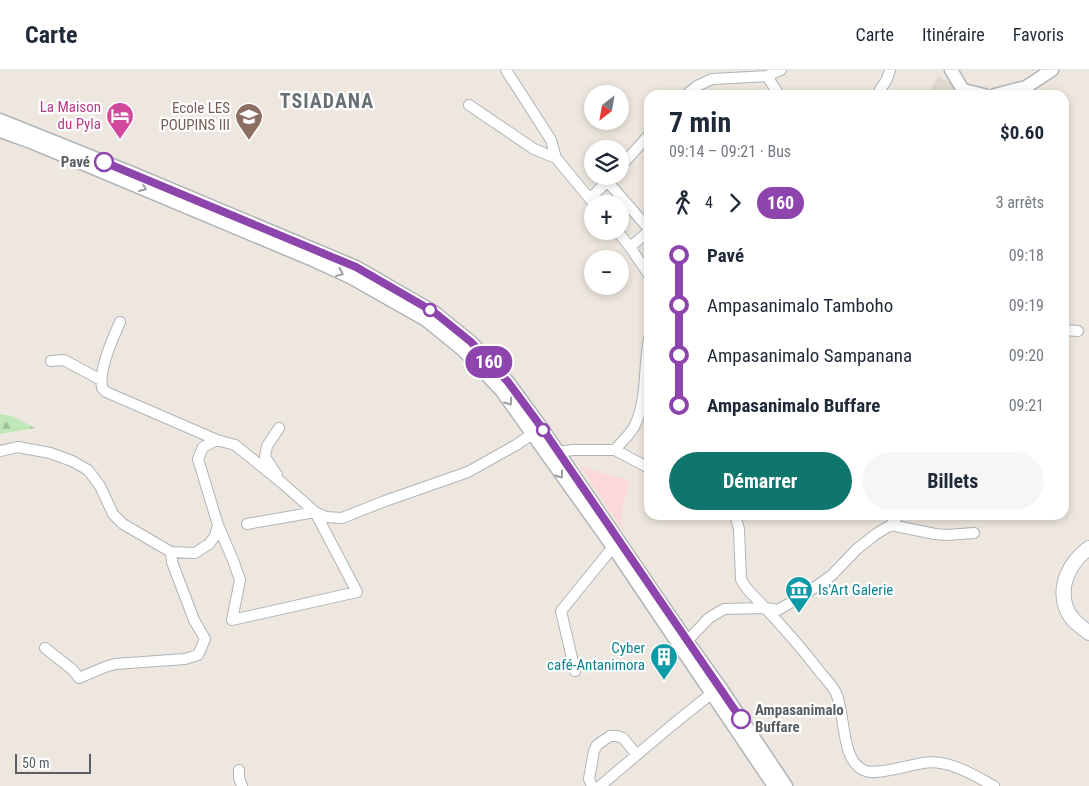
<!DOCTYPE html>
<html lang="fr">
<head>
<meta charset="utf-8">
<style>
  :root { --surface:#fff; --page:#f6f6f7; --text:#1f2937; --muted:#747a83; --line:#e0e1e3; --accent:#0f766e }
  body { margin:0; font-family:"Roboto Condensed",sans-serif; background:var(--page); color:var(--text); height:100vh; display:flex; flex-direction:column; font-size:19px; white-space:nowrap }
  * { box-sizing:border-box; margin:0 }
  p { font-size:16px; color:var(--muted) }
  .icon { flex:none; width:28px; height:28px; fill:none; stroke:currentColor; stroke-width:2; stroke-linecap:round; stroke-linejoin:round }
  .map { position:relative; flex:1; overflow:hidden }
  .drawer { position:absolute; left:644px; top:20px; width:425px; height:430px; display:flex; flex-direction:column; background:var(--surface); border-radius:15px; box-shadow:0 2px 8px #0003 }
  .drawer>* { flex:none }
  .badge { padding:0 10px; border-radius:16px; font-size:18px; line-height:32px }
  .needle { width:32px; rotate:211deg }
  .tools { position:absolute; left:584px; top:15px; display:grid; gap:10px }
  .tools a { display:grid; place-items:center; width:45px; height:45px; border-radius:50%; background:var(--surface); box-shadow:0 2px 8px #0003; font-size:25px }
  .scale { position:absolute; left:15px; bottom:12px; width:76px; box-sizing:border-box; padding-left:5px; border:2px solid #585e62; border-top:0; font-size:14px; line-height:18px; white-space:nowrap; color:#585e62; -webkit-text-stroke:4px #fff; paint-order:stroke }
  .map>.badge { position:absolute; translate:-50% -50%; box-shadow:0 0 0 2px #fff }
  .legs { display:flex; align-items:center; gap:8px; height:55px; padding:0 25px; font-size:16px }
  .legs p { margin-inline-start:auto }
  .headline { display:flex; align-items:center; justify-content:space-between; height:85px; padding:0 25px }
  h1 { font-size:28px; font-weight:700; line-height:38px }
  .cta { display:flex; gap:10px; margin-top:auto; padding:10px 25px }
  .cta a { flex:1; height:58px; border-radius:30px; background:var(--accent); color:#fff; font-size:20px; font-weight:700; line-height:58px; text-align:center }
  .cta a+a { background:var(--page); color:var(--text) }
  ul { padding:0 25px; list-style:none }
  li { display:flex; align-items:center; gap:18px; height:50px; font-size:19px }
  li i { display:grid; place-items:center; width:8px; height:100%; margin:0 6px; background:currentColor }
  li i::after { content:''; width:12px; height:12px; margin:-6px; border:4px solid; border-radius:50%; background:var(--surface) }
  li p { margin-inline-start:auto }
  li:first-child i { background:linear-gradient(#0000 50%,currentColor 0) }
  li:last-child i { background:linear-gradient(currentColor 50%,#0000 0) }
  header { display:flex; align-items:center; gap:30px; box-sizing:border-box; height:70px; padding:0 25px; background:var(--surface); border-bottom:1px solid var(--line) }
  header strong { font-size:24px }
  nav { display:flex; gap:28px; margin-inline-start:auto; font-size:18px }
  .map>svg:first-child { display:block }
  .education { fill:#dfd9d0 }
  .medical { fill:#fdd8db }
  .forest { fill:url(#forest-firs) }
  .lines { fill:none; stroke-linecap:round; stroke-linejoin:round }
  .minor-casing { stroke:#b0b4b8; stroke-width:12 }
  .tertiary-casing { stroke:#b0b4b8; stroke-width:15 }
  .secondary-casing { stroke:#b1b7bc; stroke-width:16 }
  .minor { stroke:#fff; stroke-width:10 }
  .tertiary { stroke:#fff; stroke-width:12 }
  .secondary { stroke:#fff; stroke-width:14 }
  .oneway { stroke:#9b9ea1 }
  .line-1-casing { stroke:#fff; stroke-width:11 }
  .line-1 { stroke:#8e44ad; stroke-width:8 }
  .stop-1-dot { fill:#fff; stroke:#8e44ad; stroke-width:2.5 }
  .labels { text-anchor:middle; dominant-baseline:central; stroke-width:4.5; stroke-linejoin:round; paint-order:stroke }
  .hotel-label { font-size:15px; fill:#b23c85; stroke:#fff; text-anchor:end }
  .education-label { font-size:15px; fill:#785e54; stroke:#fff; text-anchor:end }
  .stop-label { font-size:15px; font-weight:bold; fill:#585e62; stroke:#fff; text-anchor:end }
  .culture-label { font-size:15px; fill:#0d838f; stroke:#fff; text-anchor:start }
  .district-label { font-size:20px; font-weight:bold; letter-spacing:1px; fill:#697074; stroke:#fff }
</style>
</head>
<body>
<header>
<strong>Carte</strong>
<nav><a>Carte</a><a>Itinéraire</a><a>Favoris</a></nav>
</header>
<div class="map">
<svg width="1089" height="716" viewBox="0 0 1089 716">
  <defs>
    <pattern id="forest-firs" width="22" height="20" patternUnits="userSpaceOnUse" patternTransform="scale(1.25)"><rect width="22" height="20" fill="#c1e7b9"/><path d="M5 1l3.5 6h-7zM16 11l3.5 6h-7z" fill="#a0be9a"/></pattern>
  </defs>
  <rect width="100%" height="100%" fill="#ede7df"/>
  <!-- education -->
  <path class="education" d="M938,6l29,17 -1,2h-38z"/>
  <!-- medical -->
  <path class="medical" d="M580,396l50,15 -9,33 2,17z"/>
  <!-- forest -->
  <path class="forest" d="M0,344l12,2 23,12 -35,6z"/>
  <g class="lines">
    <defs>
      <path id="minor" d="M506,0l45,70 5,18
        M767,6l14,-6
        M686,25l11,-9 15,-7 55,-3 12,19
        M877,25l10,-16 3,-9
        M469,35l65,44 22,9 34,41
        M620,97l29,-32
        M607,111l42,48
        M593,133l-3,-4 21,-22
        M617,161l13,16 19,28
        M630,177l19,-16
        M120,252c-8,18 -21,47 -18,66l4,4 111,48
        M1064,260l14,1
        M51,291l13,-1 37,20
        M615,380c6,-8 16,-16 20,-25 13,-28 8,-57 14,-86
        M0,381l18,-4 32,6 22,8 16,9 12,16 13,28 10,10 48,28 24,1 14,-9 6,-8 3,-11 -20,-66 5,-12 14,-7 18,5 46,37 34,30 11,5 16,1 43,-17 83,-29 48,-27 22,-15
        M557,382l16,-2h42l34,18
        M277,405l-12,-18 2,-11 12,-18
        M735,445l4,14 2,50c5,12 16,19 24,29 19,20 38,42 55,64 5,6 12,13 16,21 10,21 4,70 30,78 12,4 43,-6 57,-8 25,-4 49,11 71,23
        M218,455l15,35 7,20 -8,40 125,-28 -42,-80 -68,12
        M891,455l44,9 12,1 27,-2
        M687,571l22,-23 15,-9 42,-1 12,2 26,-15 28,-20 25,-26 19,-15 15,-9 8,-10
        M45,578l28,22 6,8 26,-11 10,-3 70,-5 13,-4 7,-16 -11,-19 -22,-58 -1,-10
        M575,601l-14,-60 52,-64
        M239,700v8l3,8
        M592,716l-3,-7 5,-28 3,-6 13,-9h7l6,2 14,17
        M600,716l71,-60 46,-37"/>
      <path id="tertiary" d="M951,0l12,20 21,5
        M995,25l31,-8 26,-17
        M0,50l132,53 224,94 78,45 37,30 37,40 33,45 146,214 33,46 66,99
        M0,61l31,11 60,25 222,93 37,17 76,43 37,30 38,40 112,157 161,239"/>
      <path id="secondary" d="M1089,478c-19,14 -32,38 -22,62 4,10 14,17 22,23"/>
    </defs>
    <!-- minor casing -->
    <use href="#minor" class="minor-casing"/>
    <!-- tertiary casing -->
    <use href="#tertiary" class="tertiary-casing"/>
    <!-- secondary casing -->
    <use href="#secondary" class="secondary-casing"/>
    <!-- minor -->
    <use href="#minor" class="minor"/>
    <!-- tertiary -->
    <use href="#tertiary" class="tertiary"/>
    <!-- secondary -->
    <use href="#secondary" class="secondary"/>
  </g>
  <!-- one-way arrows -->
  <defs><path id="oneway-chevron" d="M-2-3.5L2.5 0L-2 3.5" fill="none" stroke-width="1.6" stroke-linecap="round" stroke-linejoin="round" transform="scale(1.25)"/></defs>
  <g class="oneway">
    <use href="#oneway-chevron" transform="translate(143 118) rotate(23)"/>
    <use href="#oneway-chevron" transform="translate(340 203) rotate(25)"/>
    <use href="#oneway-chevron" transform="translate(509 332) rotate(54)"/>
    <use href="#oneway-chevron" transform="translate(560 405) rotate(54)"/>
  </g>
  <g class="lines">
    <defs>
      <path id="line-1" d="M104,92l252,105 78,45 37,30 37,40 34,46 199,291"/>
    </defs>
    <!-- line-1 casing -->
    <use href="#line-1" class="line-1-casing"/>
    <!-- line-1 -->
    <use href="#line-1" class="line-1"/>
  </g>
  <!-- icons -->
  <defs>
    <symbol id="hotel-pin" viewBox="-11 -11 22 30"><path d="M0 17L-7.5 6A9.5 9.5 0 1 1 7.5 6Z" fill="#d1479c" stroke="#fff"/><path d="M-6-4.5h1.5V1H6V5H4.5V3h-9V5H-6ZM-4 0a1.8 1.8 0 1 1 3.6 0ZM.5 0V-2.5h3Q6-2.5 6 0Z" fill="#fff"/></symbol>
    <symbol id="school-pin" viewBox="-11 -11 22 30"><path d="M0 17L-7.5 6A9.5 9.5 0 1 1 7.5 6Z" fill="#8d6e63" stroke="#fff"/><path d="M0-5L7-2L0 1L-7-2ZM-4 1L0 2.5L4 1V4Q0 6-4 4Z" fill="#fff"/></symbol>
    <symbol id="museum-pin" viewBox="-11 -11 22 30"><path d="M0 17L-7.5 6A9.5 9.5 0 1 1 7.5 6Z" fill="#0f9aa8" stroke="#fff"/><path d="M0-6L6-3V-2H-6V-3ZM-5-1h2V3h-2ZM-1-1h2V3h-2ZM3-1h2V3H3ZM-6 4H6V6H-6Z" fill="#fff"/></symbol>
    <symbol id="building-pin" viewBox="-11 -11 22 30"><path d="M0 17L-7.5 6A9.5 9.5 0 1 1 7.5 6Z" fill="#0f9aa8" stroke="#fff"/><path d="M-4-6H4V6H1V3H-1V6H-4ZM-2.5-4.3h1.7v1.8h-1.7ZM.8-4.3h1.7v1.8H.8ZM-2.5-1h1.7V.8h-1.7ZM.8-1h1.7V.8H.8Z" fill="#fff"/></symbol>
  </defs>
  <g fill-rule="evenodd">
    <use href="#hotel-pin" x="104" y="30" width="32" height="43"/>
    <use href="#school-pin" x="233" y="31" width="32" height="43"/>
    <use href="#museum-pin" x="783" y="504" width="32" height="43"/>
    <use href="#building-pin" x="648" y="571" width="32" height="43"/>
  </g>
  <!-- markers -->
  <g class="stop-1-dot">
    <circle cx="104" cy="92" r="9"/>
    <circle cx="430" cy="240" r="6"/>
    <circle cx="543" cy="360" r="6"/>
    <circle cx="741" cy="649" r="9"/>
  </g>
  <g class="labels">
    <!-- hotel labels -->
    <g class="hotel-label">
      <text x="101" y="37">La Maison<tspan x="101" dy="17">du Pyla</tspan></text>
    </g>
    <!-- education labels -->
    <g class="education-label">
      <text x="230" y="38">Ecole LES<tspan x="230" dy="17">POUPINS III</tspan></text>
    </g>
    <!-- stop labels -->
    <g class="stop-label">
      <text x="90" y="92">Pavé</text>
      <text x="755" y="640" text-anchor="start">Ampasanimalo<tspan x="755" dy="17">Buffare</tspan></text>
    </g>
    <!-- culture labels -->
    <g class="culture-label">
      <text x="818" y="520">Is'Art Galerie</text>
      <text x="645" y="578" text-anchor="end">Cyber<tspan x="645" dy="17">café-Antanimora</tspan></text>
    </g>
    <!-- district labels -->
    <g class="district-label">
      <text x="327" y="31">TSIADANA</text>
    </g>
  </g>
</svg>
<div class="tools">
<a><svg class="needle" viewBox="-14 -14 28 28"><path d="M0-13l5 13h-10z" fill="#e53935"/><path d="M0 13l5-13h-10z" fill="#747a83"/></svg></a>
<a><svg class="icon" aria-label="layers" viewBox="0 0 24 24"><path d="M12 4l9 5-9 5-9-5zM3 14l9 5 9-5"/></svg></a>
<a>+</a>
<a>−</a>
</div>
<div class="scale">50 m</div>
<b class="badge" style="left:489px;top:292px;background:#8e44ad;color:#fff">160</b>
<section class="drawer">
<div class="headline"><div><h1>7 min</h1><p>09:14 – 09:21 · Bus</p></div><b>$0.60</b></div>
<div class="legs"><svg class="icon" aria-label="walk" viewBox="0 0 24 24"><circle cx="13" cy="4" r="2"/><path d="M13 8l-2 6 4 7M11 14l-3 7M7 12l3-4h3l4 4"/></svg>4<svg class="icon" aria-label="forward" viewBox="0 0 24 24"><path d="M9 5l7 7-7 7"/></svg><b class="badge" style="background:#8e44ad;color:#fff">160</b><p>3 arrêts</p></div>
<ul>
<li><i style="color:#8e44ad"></i><b>Pavé</b><p>09:18</p></li>
<li><i style="color:#8e44ad"></i><span>Ampasanimalo Tamboho</span><p>09:19</p></li>
<li><i style="color:#8e44ad"></i><span>Ampasanimalo Sampanana</span><p>09:20</p></li>
<li><i style="color:#8e44ad"></i><b>Ampasanimalo Buffare</b><p>09:21</p></li>
</ul>
<div class="cta"><a>Démarrer</a><a>Billets</a></div>
</section>
</div>
</body>
</html>
